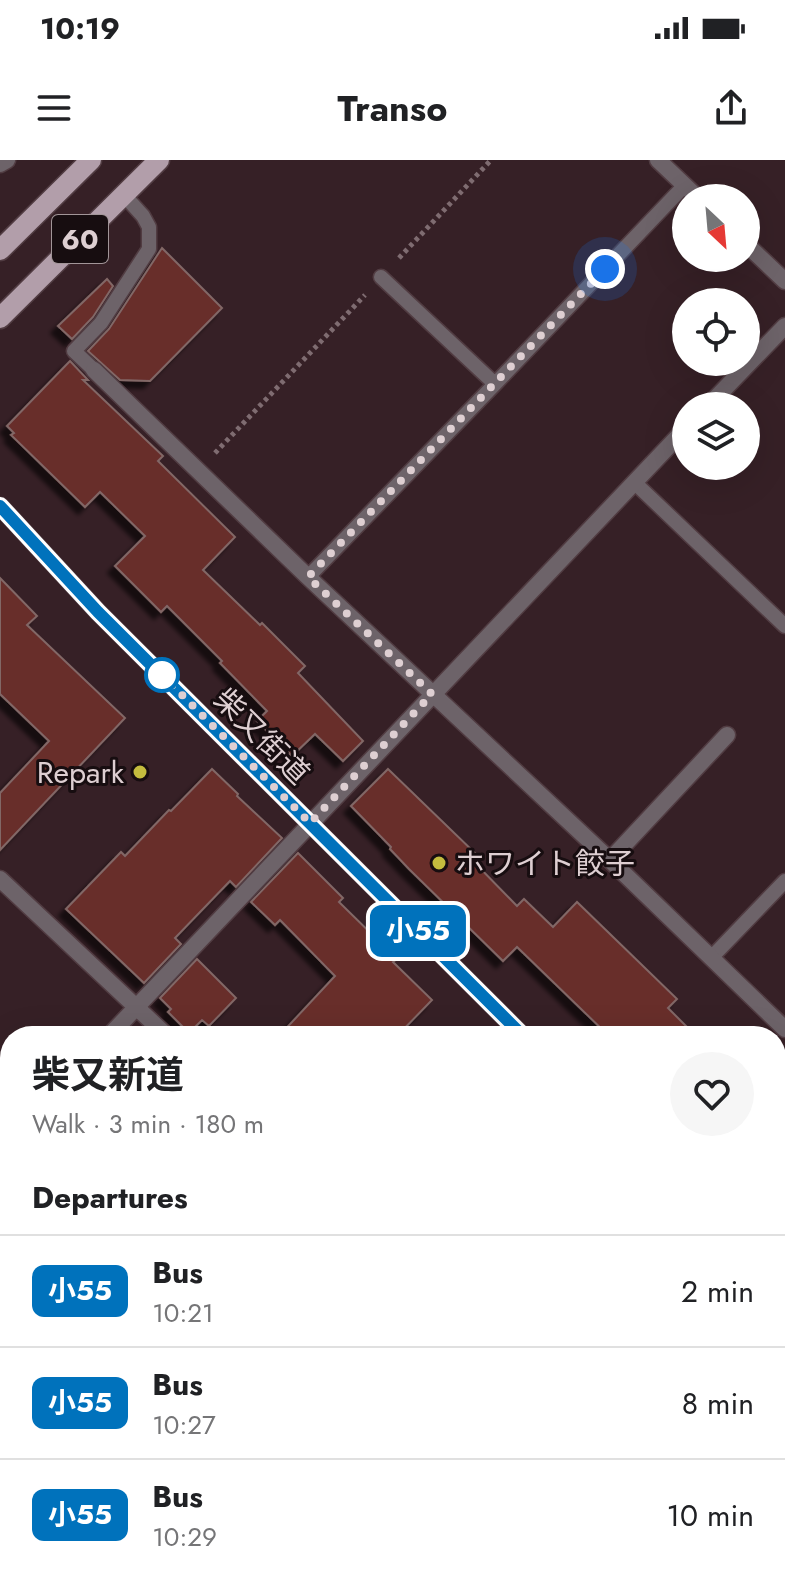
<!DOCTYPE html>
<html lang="en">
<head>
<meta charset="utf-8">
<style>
  :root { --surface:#fff; --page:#f6f6f6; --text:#202124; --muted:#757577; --line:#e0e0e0 }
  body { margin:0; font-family:Jost,"Noto Sans JP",sans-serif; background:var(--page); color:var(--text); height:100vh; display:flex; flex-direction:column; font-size:30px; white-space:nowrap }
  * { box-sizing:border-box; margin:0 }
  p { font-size:26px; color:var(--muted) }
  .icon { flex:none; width:44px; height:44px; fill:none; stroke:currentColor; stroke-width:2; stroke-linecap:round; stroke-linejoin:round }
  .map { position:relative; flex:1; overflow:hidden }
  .drawer { position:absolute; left:0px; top:866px; width:786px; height:560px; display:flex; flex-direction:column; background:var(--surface); border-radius:32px 32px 0 0; box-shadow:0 8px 32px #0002 }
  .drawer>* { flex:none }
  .badge { padding:0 16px; border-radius:12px; font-size:28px; line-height:52px }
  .needle { width:52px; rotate:154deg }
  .controls { position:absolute; left:672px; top:24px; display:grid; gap:16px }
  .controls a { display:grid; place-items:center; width:88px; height:88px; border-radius:50%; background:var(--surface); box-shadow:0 8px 32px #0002; font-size:40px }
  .you { position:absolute; width:40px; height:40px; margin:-20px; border:6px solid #fff; border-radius:50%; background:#1a73e8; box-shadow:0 0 0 12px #1a73e833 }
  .map>.badge { position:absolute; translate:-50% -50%; box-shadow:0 0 0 4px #fff }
  h2 { padding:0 32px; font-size:30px; line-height:72px }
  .round { display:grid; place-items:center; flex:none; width:84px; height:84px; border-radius:42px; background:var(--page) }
  .overview { display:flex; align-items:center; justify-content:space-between; height:136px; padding:0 32px }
  h1 { font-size:38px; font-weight:700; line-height:60px }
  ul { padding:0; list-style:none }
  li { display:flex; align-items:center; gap:24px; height:112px; padding:0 32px; border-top:2px solid var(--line) }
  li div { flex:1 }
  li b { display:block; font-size:30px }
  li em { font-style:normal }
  li .badge { min-width:88px; font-weight:700; text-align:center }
  .status { display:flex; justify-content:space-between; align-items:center; height:56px; padding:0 40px; background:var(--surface); direction:ltr }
  .status svg { height:22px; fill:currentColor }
  header { display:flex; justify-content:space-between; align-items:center; height:104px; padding:0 32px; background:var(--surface); font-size:36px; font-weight:700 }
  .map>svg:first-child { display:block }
  .building { fill:#682d2c; stroke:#826766; stroke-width:2; filter:url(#shadow) }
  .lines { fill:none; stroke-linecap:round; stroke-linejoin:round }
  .service-casing { stroke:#513c42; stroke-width:17 }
  .minor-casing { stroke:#513c42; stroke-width:19 }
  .tertiary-casing { stroke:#513c42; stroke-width:19 }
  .secondary-casing { stroke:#513c42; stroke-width:19 }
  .primary-casing { stroke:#513c42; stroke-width:23 }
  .path { stroke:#7f6c71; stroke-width:5; stroke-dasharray:4 4; stroke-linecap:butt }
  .service { stroke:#6d6369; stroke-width:14 }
  .minor { stroke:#6d6369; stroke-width:16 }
  .tertiary { stroke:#6d6369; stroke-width:16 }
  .secondary { stroke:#94848e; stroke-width:16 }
  .primary { stroke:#b29eaa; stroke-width:20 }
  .line-casing { stroke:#fff; stroke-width:18 }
  .line { stroke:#0072bc; stroke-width:12 }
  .walk { stroke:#decfd2; stroke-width:8; stroke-dasharray:0 14.4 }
  .stop-dot { fill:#fff; stroke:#0072bc; stroke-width:4 }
  .poi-dot { fill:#c4bc3e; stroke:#170d10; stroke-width:3 }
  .labels { text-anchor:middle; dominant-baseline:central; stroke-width:6; stroke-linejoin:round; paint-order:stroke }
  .shield { fill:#170d10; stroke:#a29598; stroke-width:2 }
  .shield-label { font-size:28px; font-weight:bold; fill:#decfd2 }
  .street-label { font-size:30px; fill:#decfd2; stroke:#170d10 }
  .poi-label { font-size:30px; fill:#decfd2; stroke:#170d10; text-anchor:end }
</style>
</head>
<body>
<div class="status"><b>10:19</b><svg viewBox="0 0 49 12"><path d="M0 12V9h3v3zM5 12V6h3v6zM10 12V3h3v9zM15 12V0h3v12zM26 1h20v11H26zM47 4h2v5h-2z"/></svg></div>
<header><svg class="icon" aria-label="menu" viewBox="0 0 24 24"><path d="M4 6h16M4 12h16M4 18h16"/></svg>Transo<svg class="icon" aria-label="share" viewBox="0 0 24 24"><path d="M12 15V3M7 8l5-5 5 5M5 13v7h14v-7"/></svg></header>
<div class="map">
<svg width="785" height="1426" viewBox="0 0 785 1426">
  <defs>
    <filter id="shadow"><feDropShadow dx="-7" dy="7" stdDeviation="2" flood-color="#0009"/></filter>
  </defs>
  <rect width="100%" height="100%" fill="#362026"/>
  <!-- building -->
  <path class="building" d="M162,88l60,60 -72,73 -30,-1 -32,-29 21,-22z
    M107,119l6,7 -20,31 -21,22 -14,-13z
    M70,201l18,19h-5l80,76 -5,5 77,76 -32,33 57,55 2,-2 43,43 -7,7 65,68 -20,20 -28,-27 -23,22 -35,-35 10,-10 -47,-48 2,-2 -55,-55 -6,6 -46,-46 30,-30 -45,-44 -15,15 -74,-72 3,-2 -7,-7z
    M0,418l37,38 -10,9 98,93 -125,132v-57l49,-52 -49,-47z
    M212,609l26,25 -1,2 45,42 -46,49 -6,-6 -55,57 6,6 -37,39 -78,-74 55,-57 4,4 44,-46 2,1z
    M388,609l89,86 -5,5 45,46 7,-7 29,28 24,-25 100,97 -9,9 28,28h-87l-92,-89 -14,14 -94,-92 -19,-20 1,-2 -40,-41z
    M298,693l45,45 -4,4 58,57 -4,3 39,38 -35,36h-118l56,-60 -55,-56 -5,5 -24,-23z
    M197,799l39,39 -27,28 -7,-6 -13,13 -21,-21 3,-3 -11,-11z"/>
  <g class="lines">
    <defs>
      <path id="service" d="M381,117l114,107
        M94,210l-20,-19 27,-28 48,-74v-22l-6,-11 -19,-21
        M634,322l151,144
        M308,417l187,-193 190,-199
        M711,798l74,-77"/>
      <path id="minor" d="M0,4l7,-4
        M94,210l214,207 302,283 175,169
        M708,246l77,-80
        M610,700l117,-125
        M0,719l167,157
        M109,876l577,-608
        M0,990l10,-10
        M49,1426l24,-10"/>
      <path id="tertiary" d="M658,0l40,38
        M746,84l39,37
        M776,1104l9,-9
        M494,1416l10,10
        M472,1426l9,-10"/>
      <path id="secondary" d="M0,346l98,106 425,424
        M776,1128l9,9"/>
      <path id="primary" d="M0,90l91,-90
        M0,158l159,-158"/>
    </defs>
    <!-- service casing -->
    <use href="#service" class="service-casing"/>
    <!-- minor casing -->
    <use href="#minor" class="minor-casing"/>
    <!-- tertiary casing -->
    <use href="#tertiary" class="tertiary-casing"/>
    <!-- secondary casing -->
    <use href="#secondary" class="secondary-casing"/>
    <!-- primary casing -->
    <use href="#primary" class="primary-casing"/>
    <!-- path -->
    <path class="path" d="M399,98l92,-98
      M215,293l150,-158
      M0,1132l10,14
      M229,1426v-10"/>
    <!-- service -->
    <use href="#service" class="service"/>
    <!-- minor -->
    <use href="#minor" class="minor"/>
    <!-- tertiary -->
    <use href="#tertiary" class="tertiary"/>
    <!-- secondary -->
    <use href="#secondary" class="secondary"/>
    <!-- primary -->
    <use href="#primary" class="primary"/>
  </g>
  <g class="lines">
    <defs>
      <path id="line" d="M0,346l98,106 425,424"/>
    </defs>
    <!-- line casing -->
    <use href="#line" class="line-casing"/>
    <!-- line -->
    <use href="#line" class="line"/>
    <!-- walk -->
    <path class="walk" d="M162,515l148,148 122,-129 -124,-117 297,-308"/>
  </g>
  <!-- markers -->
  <circle class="stop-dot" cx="162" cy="515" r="16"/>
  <g class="poi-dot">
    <circle cx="140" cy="612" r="8"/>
    <circle cx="439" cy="703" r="8"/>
  </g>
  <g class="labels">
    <!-- shield labels -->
    <rect class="shield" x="52" y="55" width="56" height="48" rx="6"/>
    <g class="shield-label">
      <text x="80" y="79">60</text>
    </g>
    <!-- street labels -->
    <g class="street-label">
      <text transform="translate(262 576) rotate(45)">柴又街道</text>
    </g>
    <!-- poi labels -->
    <g class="poi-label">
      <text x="124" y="612">Repark</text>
      <text x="455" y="703" text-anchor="start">ホワイト餃子</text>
    </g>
  </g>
</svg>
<div class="controls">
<a><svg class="needle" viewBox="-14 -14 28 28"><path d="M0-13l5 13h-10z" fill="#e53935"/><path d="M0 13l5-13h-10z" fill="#757577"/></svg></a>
<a><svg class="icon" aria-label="locate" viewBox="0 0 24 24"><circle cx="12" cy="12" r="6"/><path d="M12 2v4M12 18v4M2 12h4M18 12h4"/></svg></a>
<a><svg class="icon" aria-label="layers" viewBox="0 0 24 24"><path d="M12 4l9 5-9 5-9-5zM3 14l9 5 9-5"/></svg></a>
</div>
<div class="you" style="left:605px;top:109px"></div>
<b class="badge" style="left:418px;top:771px;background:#0072bc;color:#fff">小55</b>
<section class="drawer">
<div class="overview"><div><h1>柴又新道</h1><p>Walk · 3 min · 180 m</p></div><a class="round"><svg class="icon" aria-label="heart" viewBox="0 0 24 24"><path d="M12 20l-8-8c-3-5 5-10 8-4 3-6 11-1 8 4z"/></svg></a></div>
<h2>Departures</h2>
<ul>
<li><span class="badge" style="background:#0072bc;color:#fff">小55</span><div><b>Bus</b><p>10:21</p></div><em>2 min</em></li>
<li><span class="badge" style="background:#0072bc;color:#fff">小55</span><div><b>Bus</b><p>10:27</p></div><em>8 min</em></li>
<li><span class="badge" style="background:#0072bc;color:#fff">小55</span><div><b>Bus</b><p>10:29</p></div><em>10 min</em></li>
</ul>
</section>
</div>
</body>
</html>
